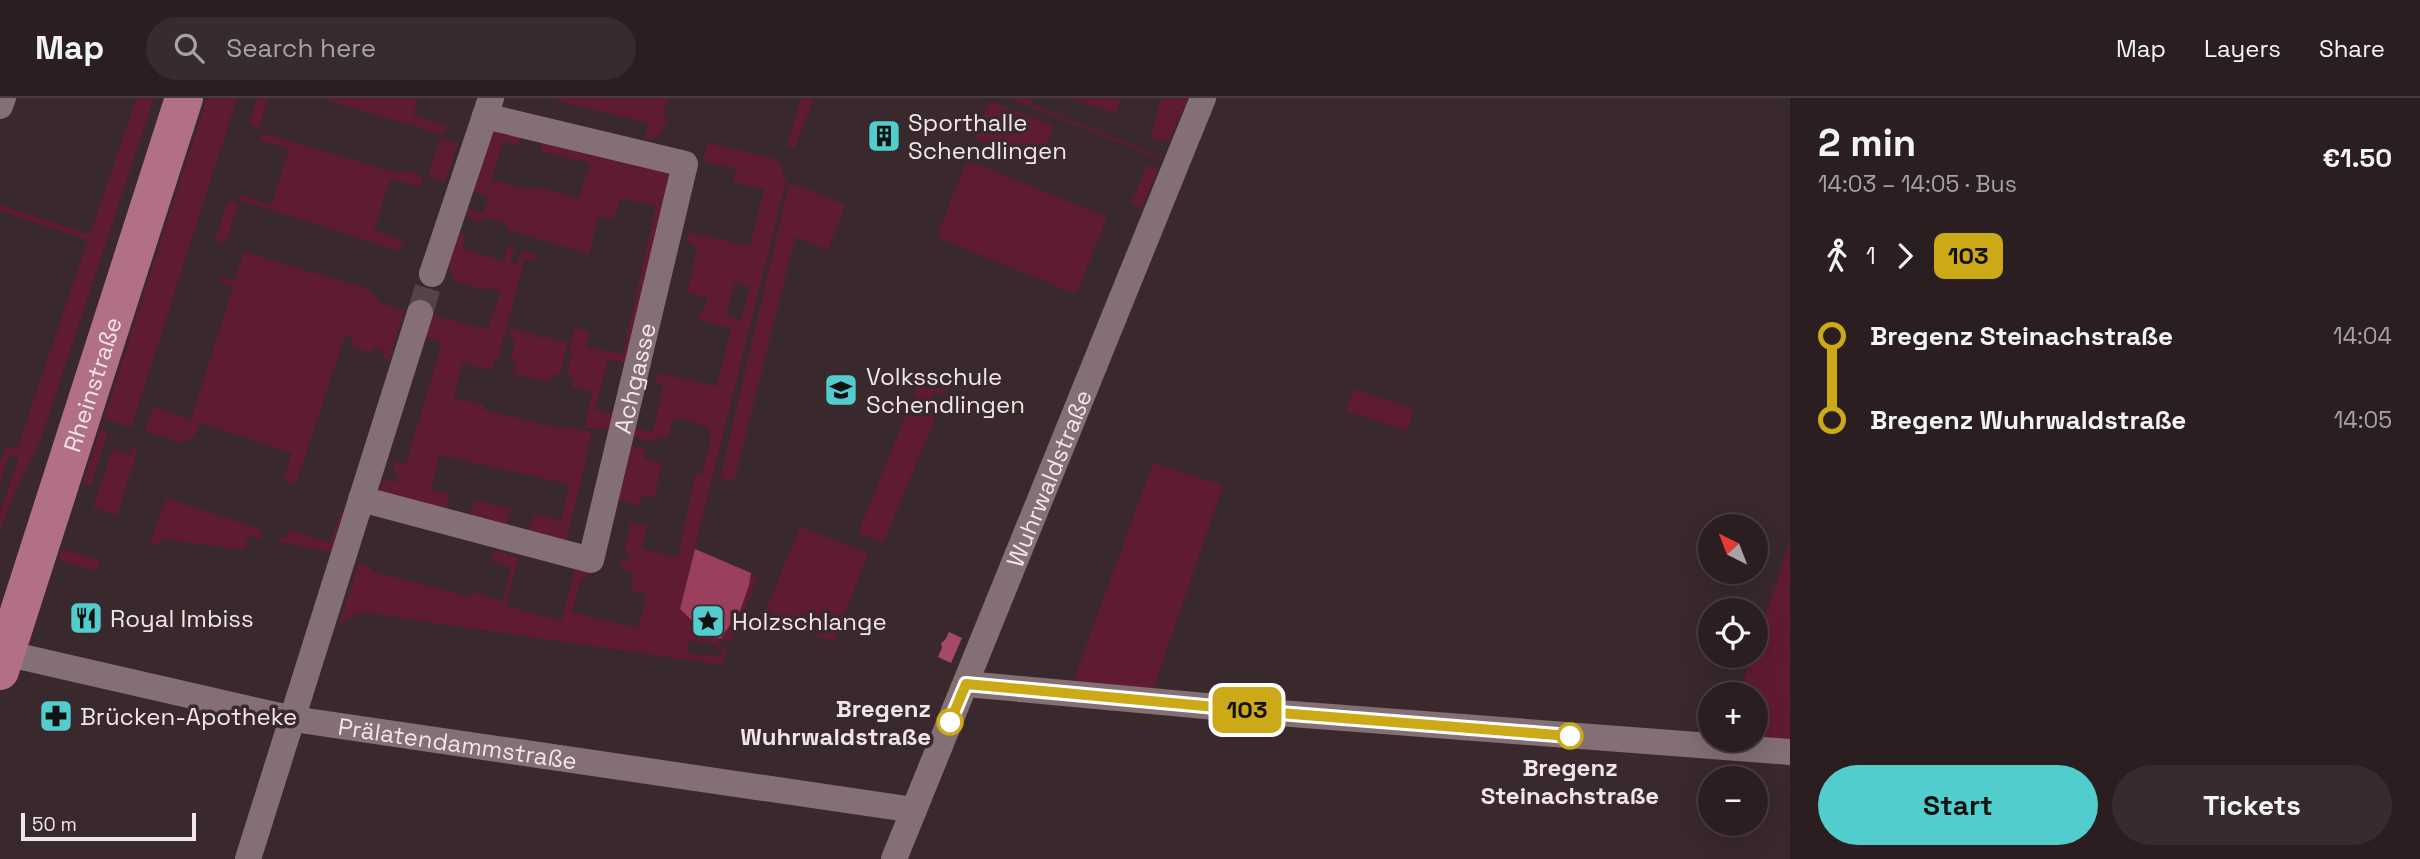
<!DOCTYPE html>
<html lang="en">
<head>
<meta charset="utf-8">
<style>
  :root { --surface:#2b1e21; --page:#372b2e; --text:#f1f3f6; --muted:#a6a2a5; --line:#473c3f; --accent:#52cdcd }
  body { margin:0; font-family:"Space Grotesk",sans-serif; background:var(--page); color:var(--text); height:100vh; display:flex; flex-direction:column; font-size:26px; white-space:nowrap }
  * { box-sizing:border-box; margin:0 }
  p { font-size:23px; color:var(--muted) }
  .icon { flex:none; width:38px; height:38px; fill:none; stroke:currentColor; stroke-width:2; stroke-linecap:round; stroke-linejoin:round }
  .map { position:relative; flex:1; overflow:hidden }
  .drawer { display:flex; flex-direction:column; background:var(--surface); width:630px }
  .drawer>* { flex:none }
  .badge { padding:0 14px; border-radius:10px; font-size:24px; line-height:46px }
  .needle { width:46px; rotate:318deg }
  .fabs { position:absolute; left:1698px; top:416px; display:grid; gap:14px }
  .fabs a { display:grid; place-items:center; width:70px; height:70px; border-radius:50%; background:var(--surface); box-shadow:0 7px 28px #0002,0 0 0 2px var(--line); font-size:35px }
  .scale { position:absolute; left:21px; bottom:18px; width:175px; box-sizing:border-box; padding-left:7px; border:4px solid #f0e5e7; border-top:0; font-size:19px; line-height:24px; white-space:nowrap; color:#f0e5e7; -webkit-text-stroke:5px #39282c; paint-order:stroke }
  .map>.badge { position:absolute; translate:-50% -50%; box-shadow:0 0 0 4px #fff }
  .legs { display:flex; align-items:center; gap:10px; height:77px; padding:0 28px; font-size:23px }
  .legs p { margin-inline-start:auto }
  .overview { display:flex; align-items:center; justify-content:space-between; height:119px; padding:0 28px }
  h1 { font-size:38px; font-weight:800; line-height:52px }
  .cta { display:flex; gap:14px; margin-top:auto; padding:14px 28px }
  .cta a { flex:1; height:80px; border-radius:42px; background:var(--accent); color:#111; font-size:28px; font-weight:800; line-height:80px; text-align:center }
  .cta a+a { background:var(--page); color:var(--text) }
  ul { padding:0 28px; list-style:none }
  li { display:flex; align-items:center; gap:24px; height:84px; font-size:26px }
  li i { display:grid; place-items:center; width:10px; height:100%; margin:0 9px; background:currentColor }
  li i::after { content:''; width:18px; height:18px; margin:-9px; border:5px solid; border-radius:50%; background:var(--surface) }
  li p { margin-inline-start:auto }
  li:first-child i { background:linear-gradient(#0000 50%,currentColor 0) }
  li:last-child i { background:linear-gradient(currentColor 50%,#0000 0) }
  header { display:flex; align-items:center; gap:42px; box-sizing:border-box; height:98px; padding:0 35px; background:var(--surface); border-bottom:2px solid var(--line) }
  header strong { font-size:33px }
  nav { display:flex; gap:38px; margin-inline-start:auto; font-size:24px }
  .search { width:490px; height:63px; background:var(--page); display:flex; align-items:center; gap:18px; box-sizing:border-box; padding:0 24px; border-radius:38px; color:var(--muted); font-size:26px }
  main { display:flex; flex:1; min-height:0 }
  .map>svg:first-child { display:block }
  .green { fill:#601b34; fill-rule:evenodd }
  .forest { fill:#9a3f5e }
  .water { fill:#a64968 }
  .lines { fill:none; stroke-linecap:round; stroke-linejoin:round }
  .street-tunnel { stroke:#544448; stroke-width:26; stroke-dasharray:26 13; stroke-linecap:butt }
  .street { stroke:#836f74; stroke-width:26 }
  .primary { stroke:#b27084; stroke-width:38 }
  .line-1-casing { stroke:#fff; stroke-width:16 }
  .line-1 { stroke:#cba917; stroke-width:10 }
  .stop-1-dot { fill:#fff; stroke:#cba917; stroke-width:3.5 }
  .labels { text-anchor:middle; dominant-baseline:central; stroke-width:7; stroke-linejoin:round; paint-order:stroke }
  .poi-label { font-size:24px; fill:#f0e5e7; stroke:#39282c; text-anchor:start }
  .street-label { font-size:24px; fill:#f0e5e7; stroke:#39282c }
  .stop-label { font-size:24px; font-weight:bold; fill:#f0e5e7; stroke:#39282c; text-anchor:end }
</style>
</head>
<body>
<header>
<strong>Map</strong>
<div class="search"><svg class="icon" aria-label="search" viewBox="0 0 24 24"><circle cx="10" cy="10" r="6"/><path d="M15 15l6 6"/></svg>Search here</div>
<nav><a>Map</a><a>Layers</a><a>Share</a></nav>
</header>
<main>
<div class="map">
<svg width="1790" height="761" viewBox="0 0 1790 761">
  <rect width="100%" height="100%" fill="#39282c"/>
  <!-- green -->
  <path class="green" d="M136,0h18l-114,343 -27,55 -13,36v-19l19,-56 -10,-2 -9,28v-21l6,-16 11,3 71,-209 -88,-29v-6l90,29z
    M207,0h30l-106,330 -27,-10z
    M257,0h11l-9,30 -10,-3z
    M320,0h98l-5,17 34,11 -3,9z
    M557,0h111l-5,18 5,2 -7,16 -9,5 -7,-1 4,-15 -92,-22z
    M801,0h13l-19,50 -8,-2z
    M1009,0h25l-3,6 128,52 -1,2z
    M1068,0h52l-4,15z
    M1161,0h27l-19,44 -18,-5z
    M990,3l64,25 -7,15 4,2 -3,7 -4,-1 -5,15 -64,-26 6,-23h3z
    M493,32l28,6 -2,9 -16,-4 -11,39 35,9 1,-2 12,3 1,-2 38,10 11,-35 -50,-12 3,-11 129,30 -46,193 -18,-4 -13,51 23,6 -4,14 -29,-2 7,-36 -20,-5 2,-9 -5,-1 -2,-4 5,-22 -3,-1 6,-22 14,3 -3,16 37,7 33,-148 -36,-8 -5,20 -17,-1 -9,37 -83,-25 1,-5 -24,-7 -2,5 -12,-4 -3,-4 2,-5 15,4 6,-16 -15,-5z
    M262,35l139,41 1,-4 22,6 -5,11 -29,-8 -16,52 29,9 -4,11 -160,-51 1,-5 31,10 18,-56 -29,-9z
    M440,40l18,6 -13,38 -17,-5z
    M708,45l66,16 6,5 6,17 -106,428 18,17 22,13 29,-54 2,-12 7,3 -27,66 -12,-3 -1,3 4,1 -2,6h-3v-5l-28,-4 -2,14 33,2 2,-8 5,2 -5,15 -362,-53 -21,12 20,-61 11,4 2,4 98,26 2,-5 31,9 8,-33 -20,-7 2,-7 3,-3 20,6 2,4 -12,45 55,15 14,-52 13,3 -2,7 -5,-1 -9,34 66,16 9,-34 -17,-4 4,-17 -14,-5 2,-8 6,1 2,-7 -6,-2 7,-30 16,4 -5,23 36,8 17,-83 6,1c11,-44 22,-47 -27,-57l-6,19 -14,1 -1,4 -22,-5 2,-9 20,4 10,-47 -8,-2 3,-10 59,13 14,-58 -33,-8 2,-9h4l3,-14 -20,-4 10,-44 -5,-6 -5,-1 2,-10 61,14 14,-57 -31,-7 3,-13 -33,-8zM734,186l16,2 -9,34 -15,-4z
    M967,62l140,57 -31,77 -140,-57z
    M1147,67l11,4 -16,39 -11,-4z
    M789,86l17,4 39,17 -17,45 -33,-13 -61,244 -14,-3z
    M228,103l10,3 -12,39 -11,-3z
    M462,135l4,1 -4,14 41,13 5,-15 7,2 -5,14 7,3 5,-15 14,6 -2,5 -10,-1 -26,99 -3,-1 -3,12 -30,-7 -8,35 31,7 -1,5 74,18 6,-1 28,5 -25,109 -38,-10 5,-17 27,6 8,-36 -130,-29 -8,35 19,5 -4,14 -61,-15 -5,-4 3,-11 14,3 2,-8 -7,-2 3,-11 11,3 36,-122 -17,-5 6,-22 57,14 12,-37 -14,-5 -2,3 -31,-10 1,-3 -6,-10 10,-32z
    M244,154l125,37 11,14 24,7 -15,50 -7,-2 2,-7 -10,-3 -2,5 -21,-7 3,-9 -9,-2 -49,149 -9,-3 -3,-5 8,-23 -91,-30 -7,13 -12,7 -37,-12 8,-24 38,12 42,-132 -13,-5 1,-5 13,4z
    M511,230l24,6v3l6,1 1,-2 26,6 -7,29 -3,4 -5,-1 -3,8 -37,-8 3,-12 -6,-1 5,-20 -6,-2z
    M920,282l27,11 -2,4 -10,-3 -3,6 10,4 -59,141 -25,-10z
    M1353,291l61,20 -7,22 -60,-20z
    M100,332l8,2 -17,53 -8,-2z
    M629,347l17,4 -2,10 18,4 -8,35 -12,-3 -3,10 -23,-5z
    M132,349l6,1 -21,67 -24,-7 19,-59 17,5z
    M1153,365l70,22 -70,206 -81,-7z
    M166,400l97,32 -3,9 -12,-3 -3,14 -83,-11 -3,6 -9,-2z
    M475,402l36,9 -4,16 -37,-10z
    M340,415h3l-12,39 -53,-10 4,-5h5l3,-7 40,13z
    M800,429l68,26 -34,90 -69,-31z
    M1790,443v199l-35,-3v-42h-16l13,-39h3v-9z
    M62,451l38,11 -4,11 -37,-11z"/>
  <!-- forest -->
  <path class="forest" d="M695,451l56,24 -2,12 -9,26 -20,28 -22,-13 -18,-17z"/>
  <!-- water -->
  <path class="water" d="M949,534l13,6 -11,25 -13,-6 4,-9 -1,-5 4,-3z"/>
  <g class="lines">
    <!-- street-tunnel -->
    <path class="street-tunnel" d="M420,215l12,-39"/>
    <!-- street -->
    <g class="street">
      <path d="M0,8l3,-8"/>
      <path d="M432,176l59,-176"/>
      <path id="s1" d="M361,401l230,61 94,-396 -200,-48"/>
      <path id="s2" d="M0,554l293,67 621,91"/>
      <path d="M966,586l326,30 498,38"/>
      <path d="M248,761l172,-546"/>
      <path id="s3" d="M894,761l309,-761"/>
    </g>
    <!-- primary -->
    <path class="primary" id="s4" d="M0,573l184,-573"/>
  </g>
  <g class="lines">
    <defs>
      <path id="line-1" d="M950,624l16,-38 326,30 278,22"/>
    </defs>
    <!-- line-1 casing -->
    <use href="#line-1" class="line-1-casing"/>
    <!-- line-1 -->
    <use href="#line-1" class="line-1"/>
  </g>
  <!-- icons -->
  <defs>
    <symbol id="building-square" viewBox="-11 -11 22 22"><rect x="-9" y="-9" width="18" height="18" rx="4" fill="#52cdcd" stroke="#39282c"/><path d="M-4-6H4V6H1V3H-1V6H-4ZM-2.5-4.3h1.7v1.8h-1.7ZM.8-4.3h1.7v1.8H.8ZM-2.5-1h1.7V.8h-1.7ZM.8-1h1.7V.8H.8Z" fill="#111"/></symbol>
    <symbol id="school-square" viewBox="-11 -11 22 22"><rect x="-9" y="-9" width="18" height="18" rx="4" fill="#52cdcd" stroke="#39282c"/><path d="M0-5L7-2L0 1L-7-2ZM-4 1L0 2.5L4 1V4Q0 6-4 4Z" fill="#111"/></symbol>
    <symbol id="restaurant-square" viewBox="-11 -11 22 22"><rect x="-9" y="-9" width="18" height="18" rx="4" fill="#52cdcd" stroke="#39282c"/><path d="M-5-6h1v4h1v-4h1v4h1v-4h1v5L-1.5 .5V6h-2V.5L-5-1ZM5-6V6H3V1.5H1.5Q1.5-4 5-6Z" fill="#111"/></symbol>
    <symbol id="sight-square" viewBox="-11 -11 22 22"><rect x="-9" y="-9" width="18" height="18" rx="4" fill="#52cdcd" stroke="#39282c"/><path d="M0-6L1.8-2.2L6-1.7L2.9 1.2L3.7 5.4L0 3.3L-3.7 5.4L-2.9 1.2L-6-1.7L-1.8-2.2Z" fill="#111"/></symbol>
    <symbol id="pharmacy-square" viewBox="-11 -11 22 22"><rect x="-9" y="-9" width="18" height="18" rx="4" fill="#52cdcd" stroke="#39282c"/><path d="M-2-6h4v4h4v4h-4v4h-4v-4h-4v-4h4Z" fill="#111"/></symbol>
  </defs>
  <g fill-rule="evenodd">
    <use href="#building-square" x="865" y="19" width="38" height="38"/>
    <use href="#school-square" x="822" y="273" width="38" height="38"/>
    <use href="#restaurant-square" x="67" y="501" width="38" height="38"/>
    <use href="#sight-square" x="689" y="504" width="38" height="38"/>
    <use href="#pharmacy-square" x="37" y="599" width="38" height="38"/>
  </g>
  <!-- markers -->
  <g class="stop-1-dot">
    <circle cx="950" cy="624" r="12"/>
    <circle cx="1570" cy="638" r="12"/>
  </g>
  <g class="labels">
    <!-- poi labels -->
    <g class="poi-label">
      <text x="908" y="24">Sporthalle<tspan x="908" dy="28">Schendlingen</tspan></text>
      <text x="866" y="278">Volksschule<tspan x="866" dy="28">Schendlingen</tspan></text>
      <text x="110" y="520">Royal Imbiss</text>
      <text x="732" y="523">Holzschlange</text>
      <text x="80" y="618">Brücken-Apotheke</text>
    </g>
    <!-- street labels -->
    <g class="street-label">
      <text stroke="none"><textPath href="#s1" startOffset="425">Achgasse</textPath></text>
      <text stroke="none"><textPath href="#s4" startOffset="301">Rheinstraße</textPath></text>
      <text stroke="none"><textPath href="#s3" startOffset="411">Wuhrwaldstraße</textPath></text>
      <text stroke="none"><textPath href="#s2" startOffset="467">Prälatendammstraße</textPath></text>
    </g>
    <!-- stop labels -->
    <g class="stop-label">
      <text x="931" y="610">Bregenz<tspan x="931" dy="28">Wuhrwaldstraße</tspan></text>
      <text x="1570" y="669" text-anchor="middle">Bregenz<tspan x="1570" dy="28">Steinachstraße</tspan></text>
    </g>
  </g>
</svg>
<div class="fabs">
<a><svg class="needle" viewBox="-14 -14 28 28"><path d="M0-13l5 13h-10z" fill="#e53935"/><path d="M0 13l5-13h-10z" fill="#a6a2a5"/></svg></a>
<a><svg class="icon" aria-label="locate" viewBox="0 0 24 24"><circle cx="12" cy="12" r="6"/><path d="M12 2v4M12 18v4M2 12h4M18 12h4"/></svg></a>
<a>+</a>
<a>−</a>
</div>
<div class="scale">50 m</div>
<b class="badge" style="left:1247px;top:612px;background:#cba917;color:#111">103</b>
</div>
<section class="drawer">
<div class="overview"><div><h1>2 min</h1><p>14:03 – 14:05 · Bus</p></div><b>€1.50</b></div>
<div class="legs"><svg class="icon" aria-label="walk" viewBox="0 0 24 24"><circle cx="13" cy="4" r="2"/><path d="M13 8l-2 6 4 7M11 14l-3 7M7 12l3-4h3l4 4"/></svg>1<svg class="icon" aria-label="forward" viewBox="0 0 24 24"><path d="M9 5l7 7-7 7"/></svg><b class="badge" style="background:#cba917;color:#111">103</b></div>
<ul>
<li><i style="color:#cba917"></i><b>Bregenz Steinachstraße</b><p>14:04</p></li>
<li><i style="color:#cba917"></i><b>Bregenz Wuhrwaldstraße</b><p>14:05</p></li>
</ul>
<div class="cta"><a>Start</a><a>Tickets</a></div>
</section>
</main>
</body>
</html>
